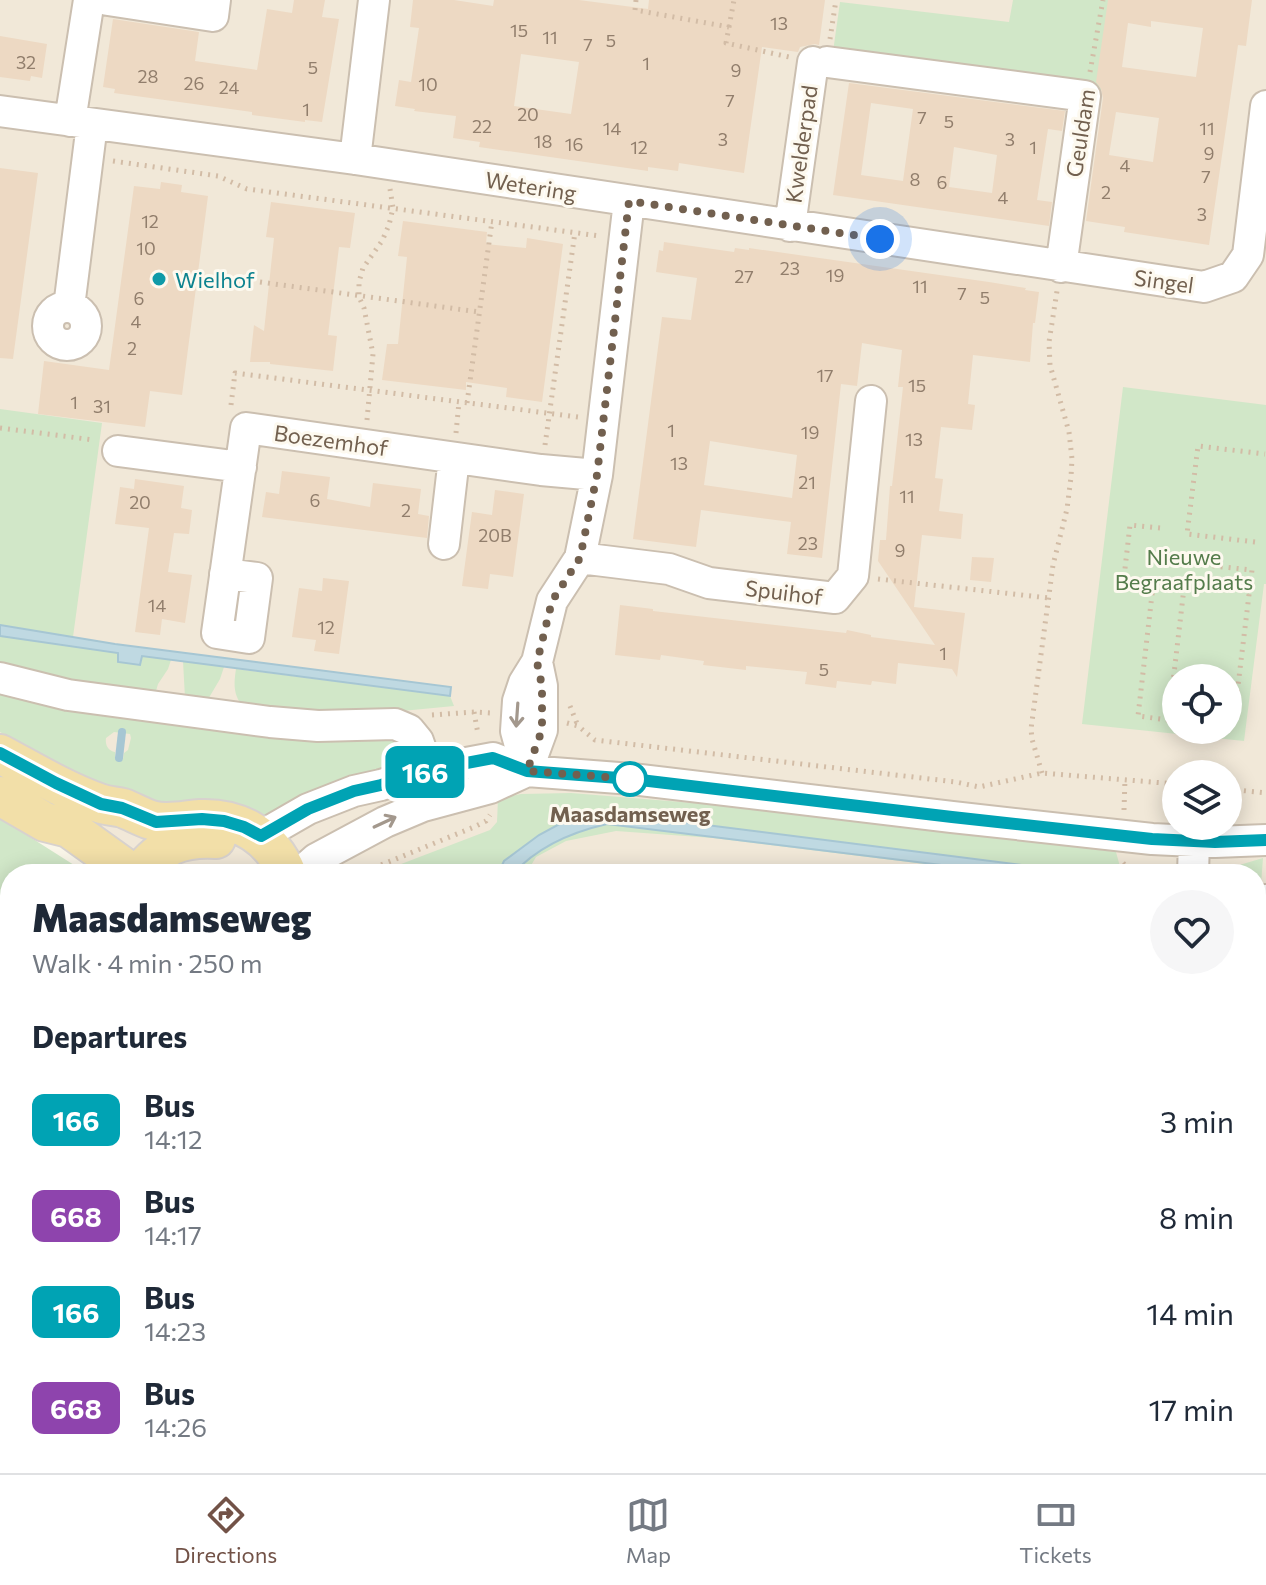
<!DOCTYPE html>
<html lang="en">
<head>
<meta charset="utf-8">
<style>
  :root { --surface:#fff; --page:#f6f6f7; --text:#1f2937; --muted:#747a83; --line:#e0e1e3; --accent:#725247 }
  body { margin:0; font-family:Commissioner,sans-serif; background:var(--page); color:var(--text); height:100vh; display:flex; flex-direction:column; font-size:30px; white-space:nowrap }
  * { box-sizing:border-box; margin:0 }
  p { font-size:26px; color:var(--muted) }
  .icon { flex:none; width:44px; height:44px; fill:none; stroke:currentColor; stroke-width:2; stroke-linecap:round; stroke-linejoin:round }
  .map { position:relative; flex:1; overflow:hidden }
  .drawer { position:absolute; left:0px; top:864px; width:1266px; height:610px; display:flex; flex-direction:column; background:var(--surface); border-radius:32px 32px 0 0; box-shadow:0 4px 20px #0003 }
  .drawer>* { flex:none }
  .badge { padding:0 16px; border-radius:12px; font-size:28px; line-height:52px }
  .tools { position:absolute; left:1162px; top:664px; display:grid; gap:16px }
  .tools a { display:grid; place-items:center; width:80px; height:80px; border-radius:50%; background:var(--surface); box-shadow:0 4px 20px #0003; font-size:40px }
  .you { position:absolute; width:40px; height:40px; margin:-20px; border:6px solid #fff; border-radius:50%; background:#1a73e8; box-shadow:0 0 0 12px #1a73e833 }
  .map>.badge { position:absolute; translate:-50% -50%; box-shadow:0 0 0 4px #fff }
  h2 { padding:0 32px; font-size:30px; line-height:72px }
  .round { display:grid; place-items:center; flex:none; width:84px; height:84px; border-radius:42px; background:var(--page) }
  .summary { display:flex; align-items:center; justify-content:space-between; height:136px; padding:0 32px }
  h1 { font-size:38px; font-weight:800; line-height:60px }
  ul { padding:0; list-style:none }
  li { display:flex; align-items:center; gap:24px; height:96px; padding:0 32px }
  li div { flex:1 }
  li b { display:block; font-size:30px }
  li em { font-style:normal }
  li .badge { min-width:88px; font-weight:700; text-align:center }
  .dock { display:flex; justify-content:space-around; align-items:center; height:112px; border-top:2px solid var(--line); background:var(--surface); font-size:22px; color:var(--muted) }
  .dock a { display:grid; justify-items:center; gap:4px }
  .dock .on { color:var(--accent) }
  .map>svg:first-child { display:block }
  .residential { fill:#f1e8d8; fill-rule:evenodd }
  .green { fill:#d1e7c8; fill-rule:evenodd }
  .water { fill:#bfd9e2; stroke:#a6c6d3; stroke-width:2 }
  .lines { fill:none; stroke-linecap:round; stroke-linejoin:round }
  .stream { stroke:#a6c6d3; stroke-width:8 }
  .building { fill:#edd9c3; fill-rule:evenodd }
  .minor-casing { stroke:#cbbfb0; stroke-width:34 }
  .major-casing { stroke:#d8d2ce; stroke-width:42 }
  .path { stroke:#d2bca6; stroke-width:5; stroke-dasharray:2 6; stroke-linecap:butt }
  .minor { stroke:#fff; stroke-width:30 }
  .major { stroke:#f2dfa8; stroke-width:38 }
  .oneway { stroke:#a3988d }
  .line-casing { stroke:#fff; stroke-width:18 }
  .line { stroke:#00a3b4; stroke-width:12 }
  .walk { stroke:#72604f; stroke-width:8; stroke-dasharray:0 14.4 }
  .culture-dot { fill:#0f9aa8; stroke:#fdf9ef; stroke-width:3 }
  .stop-dot { fill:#fff; stroke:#00a3b4; stroke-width:4 }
  .labels { text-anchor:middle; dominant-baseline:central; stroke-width:6; stroke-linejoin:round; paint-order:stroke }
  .number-label { font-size:18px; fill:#917e6c }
  .street-label { font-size:22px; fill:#72604f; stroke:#fdf9ef }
  .culture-label { font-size:22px; fill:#0d838f; stroke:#fdf9ef; text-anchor:start }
  .park-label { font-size:22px; fill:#547c4b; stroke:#fdf9ef }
  .stop-label { font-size:22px; font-weight:bold; fill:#72604f; stroke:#fdf9ef }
</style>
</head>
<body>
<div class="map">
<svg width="1266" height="1473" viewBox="0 0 1266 1473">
  <rect width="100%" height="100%" fill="#faf6e9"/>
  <!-- residential -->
  <path class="residential" d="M0,0h1266v1473h-839l-2,-9h831v-590h-1109l-147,-99zM1176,678h52v52h-52zM1176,774h52v52h-52z"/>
  <!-- green -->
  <path class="green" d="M1013,0h102l-16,104 -268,-38 9,-64 169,20z
    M1123,387l143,18v179h-2l-20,157 -162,-17zM1176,678h52v52h-52z
    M0,409l102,14 -29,214 -73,-12z
    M0,636l119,17 -1,9 22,3 1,-9 30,4 -3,9 -10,15 -4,14 -154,-29z
    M183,661l41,6 -4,12 -13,22 -22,-3z
    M236,669l214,27 4,10 -125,12 -88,-14c-8,-11 -7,-22 -5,-35z
    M0,687l387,50 13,5 8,14 -1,7 -140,54 -135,-16 -132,-69zM114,732l16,2 1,4 -3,12 -4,3 -1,6 -8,-1v-6c-7,-1 -10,-7 -9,-14z
    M571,793l244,20 301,39 6,22h-116l-293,-36 -97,-7 -50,10 -30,16 -10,17h-151l115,-44 7,-8 1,-23 23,-5z
    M0,818l74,47 10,9h-74v255l-10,-1z
    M1263,858l-3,39 -4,3v-26h-30l10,-8z
    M333,1464h49l2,9h-53z
    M410,1464h40l2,9h-40z
    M484,1464h110l2,9h-110z"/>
  <!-- water -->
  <path class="water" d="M0,625l115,19 336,43 -1,9 -308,-40 -2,9 -22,-3v-9l-118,-17z
    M598,813l29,2 466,59h-78l-408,-50c-35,8 -70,23 -94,50h-15l6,-13 35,-26 26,-14z"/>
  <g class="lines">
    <!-- stream -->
    <path class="stream" d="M119,758l3,-26"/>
  </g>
  <!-- building -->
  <path class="building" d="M294,0h31l-3,17 17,2 -17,103 -17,-2v2l-53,-7v-3l-138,-19 1,-4 -12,-2 10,-68 86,13 -4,29 62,9 10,-61 25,4z
    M413,0h41l39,6 1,-6h85l69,9 1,-9h176l-6,45 -4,-1 -15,3 -2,5 -36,-5 -18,126 -65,-10 -1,8 -30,-4v4l-169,-24 1,-5 -27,-4 3,-22 -42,-5 1,-2 -20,-3 4,-26 12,2 8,-54 -9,-1zM521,54l58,8 -8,52 -57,-8z
    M1108,0h144l-6,46 -8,-1 -29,200 -85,-13 1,-5 -39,-6 17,-123 -2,-9 -5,-7zM1151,21l52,7 -7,49 -74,-10 6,-44 23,4zM1116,112l43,6 -6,44 -44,-7z
    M0,36l47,8 -5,34 -11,-2 -1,5 -30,-4z
    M849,83l216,28 -3,20 -14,-2 -11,71 15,2 -3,24 -216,-31zM871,103l42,6 -10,72 -42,-6zM954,147l43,8 -5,38 -43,-6z
    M0,168l38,5 -25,186 -13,-1z
    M161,182l21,3 -1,7 27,4 -26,199 -32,-4 -5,36 -107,-13 6,-53 65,9 25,-184 26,3z
    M271,202l84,11 -5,35 -11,-1 -11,88 9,1 -4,35 -63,-7v-2h-20l4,-37 10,6 10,-93 -8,-1z
    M403,221l84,11 -1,12 40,4 1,-10 36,6 -21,158 -36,-5 1,-9 -41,-6v8l-84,-10 5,-36h11l9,-87 -9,-1z
    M664,242l70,10 1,-4 14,2v-2l240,34 37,6 -1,2 14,2 -4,31h-2l-3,39 -57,-7 -5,49 7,1 -3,25 -31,-3 -6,51 8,1 -4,32 24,3 -2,25 -39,-4 -8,72 51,6 -8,64 -5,-8 -54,-6 -2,21 -24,-3 -1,4 -34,-4 -1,7 -31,-4 2,-12 -61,-6v4l-43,-5 1,-4 -43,-6 -1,5 -45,-5 5,-50 33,4v2l193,22 1,-3 24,5v2l64,8 -57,-84 2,-21h6l4,-54h2l11,-99h-5l4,-37 -40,-7 -5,43 -16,-2 -19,174 -35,-4 4,-32 -90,-12 -5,37 -63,-8 29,-222 29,3 6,-42 -41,-6 3,-22 4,1zM710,441l87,14 -5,43 -88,-13z
    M282,471l48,6 -3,22 43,8 3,-24 48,6 -3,25 11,2 -2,22 -165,-21 4,-25 13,2z
    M135,479l49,7 -3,22 11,2 -3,24 -15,-1 -6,39 24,3 -7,48 -23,-4 -2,16 -25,-3 14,-104 -34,-4 5,-37 14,2z
    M495,490l29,4 -11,83 -23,-3 -2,15 -26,-3 10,-74 20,3z
    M972,557l22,1 -3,24 -21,-2z
    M323,578l26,3 -10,73 -25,-3 2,-11 -24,-3 7,-49 23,3z"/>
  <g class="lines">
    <defs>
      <path id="minor" d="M108,0l105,16 2,-16
        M827,62l258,34 -24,171
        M0,111l355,48 849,128 29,-10 15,-22 18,-149
        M70,121l19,-121
        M355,159l19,-159
        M790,226l23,-164
        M69,307l23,-183
        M48 326a19 19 0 1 1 38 0a19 19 0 1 1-38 0Z
        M118,451l123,16
        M444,544l10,-86
        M580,558l89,11 40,14 126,15 18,-22 18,-175
        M225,574l32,4 -8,60 -32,-5 29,-205 295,42 56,5
        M0,678l68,17 202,27 48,4 77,-2 14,6 9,11 21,60
        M527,771l-11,-40 2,-30 6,-18 13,-21 15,-61 28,-43 17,-83 32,-274
        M527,771l15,-41v-44l-5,-24
        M261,836l47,-27 46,-18 27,-6 48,-15 64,-12 34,13 105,8 320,38 200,22 63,3 51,-2
        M299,874l17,-15 69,-37 38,-16 67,-18 37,-17
        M1193,874l1,-33
        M1264,900h2
        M1256,1078l10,1
        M1256,1334l10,7
        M765,1473v-9
        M926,1473l1,-9"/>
      <path id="major" d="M0,754c32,17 65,37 99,49 8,3 16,3 24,5 10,4 19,9 28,12 16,5 34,0 49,-1 41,-2 72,19 87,55
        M0,796l45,26 24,6 64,46
        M139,874c22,-28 41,-37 77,-35
        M392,1464l2,9
        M472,1464l2,9"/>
    </defs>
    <!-- minor casing -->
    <use href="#minor" class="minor-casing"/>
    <!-- major casing -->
    <use href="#major" class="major-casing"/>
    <!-- path -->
    <path class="path" d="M636,0l-1,10 94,17 -3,16 63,14
      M729,27l5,-27
      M830,39l6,-39
      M1090,72l13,-72
      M113,161l105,15 29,13 353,47
      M260,282l219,30
      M467,403l25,-182
      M231,405l4,-32 343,44
      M367,420l6,-66 -9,-46 -5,-11v-15l4,-14 19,-27 7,-16 4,-17 -3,-19
      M0,428l94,12
      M456,433l3,-31
      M545,445l30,-213
      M1255,542l-68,-8 11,-88 67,8
      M1157,560l95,10 -19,157 -5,-1
      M878,579l171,19
      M1153,591l-30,-5 7,-61 30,3
      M1176,682h-3l11,-94
      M570,706l8,20
      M474,712l4,22
      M432,715l42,-3 16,1
      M1176,721l-38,-5 15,-130 96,5
      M567,723l11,3 17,14 361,42 23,5 63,-14 134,11
      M1042,773l-10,-34 -1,-10 22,-164 14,-56 4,-32 1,-18 -3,-27 -19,-67 -1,-23 8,-51
      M1228,789l38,4v1
      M1124,810l1,-31
      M1123,863l10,11
      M359,874l115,-47 12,-6 4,-6
      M0,1017l10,-2"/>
    <!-- minor -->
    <use href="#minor" class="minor"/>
    <!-- major -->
    <use href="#major" class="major"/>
  </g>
  <!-- one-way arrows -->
  <defs><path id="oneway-shaft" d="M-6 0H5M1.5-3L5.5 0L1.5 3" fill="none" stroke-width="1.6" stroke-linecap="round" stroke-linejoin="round" transform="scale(2)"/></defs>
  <g class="oneway">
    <use href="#oneway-shaft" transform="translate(517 715) rotate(94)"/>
    <use href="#oneway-shaft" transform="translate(385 822) rotate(-25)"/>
  </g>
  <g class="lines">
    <defs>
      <path id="line" d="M0,753l56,30 45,21 21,4 34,14 46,-3 22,2 20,6 17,9 47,-27 46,-18 27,-6 48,-15 64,-12 34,13 105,8 320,38 200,22 63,3 51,-2"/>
    </defs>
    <!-- line casing -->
    <use href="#line" class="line-casing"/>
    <!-- line -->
    <use href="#line" class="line"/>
    <!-- walk -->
    <path class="walk" d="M630,779h2l-105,-8 15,-41v-44l-5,-24 15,-61 28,-43 17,-83 32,-274 251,38"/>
  </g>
  <!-- markers -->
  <circle class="culture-dot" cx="159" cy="279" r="8"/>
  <circle class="stop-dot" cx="630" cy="779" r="16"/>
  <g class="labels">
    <!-- number labels -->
    <g class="number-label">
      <text x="779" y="23">13</text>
      <text x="519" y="30">15</text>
      <text x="550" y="37">11</text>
      <text x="611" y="40">5</text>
      <text x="588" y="44">7</text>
      <text x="26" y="62">32</text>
      <text x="646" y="63">1</text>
      <text x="313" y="67">5</text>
      <text x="736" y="70">9</text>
      <text x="148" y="76">28</text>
      <text x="194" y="83">26</text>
      <text x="428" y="84">10</text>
      <text x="229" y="87">24</text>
      <text x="730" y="100">7</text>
      <text x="306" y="109">1</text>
      <text x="528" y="114">20</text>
      <text x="922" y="117">7</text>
      <text x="949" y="121">5</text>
      <text x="482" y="126">22</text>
      <text x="612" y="128">14</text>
      <text x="1207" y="128">11</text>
      <text x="723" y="139">3</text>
      <text x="1010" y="139">3</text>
      <text x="543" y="141">18</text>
      <text x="574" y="144">16</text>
      <text x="639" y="147">12</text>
      <text x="1033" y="147">1</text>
      <text x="1209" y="153">9</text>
      <text x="1125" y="165">4</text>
      <text x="1206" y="176">7</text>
      <text x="915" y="179">8</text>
      <text x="942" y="182">6</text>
      <text x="1106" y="192">2</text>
      <text x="1003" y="197">4</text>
      <text x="1202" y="214">3</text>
      <text x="150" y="221">12</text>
      <text x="146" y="248">10</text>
      <text x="790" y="268">23</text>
      <text x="835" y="275">19</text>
      <text x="744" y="276">27</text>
      <text x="920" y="286">11</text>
      <text x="962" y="293">7</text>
      <text x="985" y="297">5</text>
      <text x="139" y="298">6</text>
      <text x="136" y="321">4</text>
      <text x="132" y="348">2</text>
      <text x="825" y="375">17</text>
      <text x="917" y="385">15</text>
      <text x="74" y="402">1</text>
      <text x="102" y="406">31</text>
      <text x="671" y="430">1</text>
      <text x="810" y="432">19</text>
      <text x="914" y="439">13</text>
      <text x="679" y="463">13</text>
      <text x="807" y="482">21</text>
      <text x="907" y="496">11</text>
      <text x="315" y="500">6</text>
      <text x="140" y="502">20</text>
      <text x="406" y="510">2</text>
      <text x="495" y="535">20B</text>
      <text x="808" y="543">23</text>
      <text x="900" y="550">9</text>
      <text x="157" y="605">14</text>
      <text x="326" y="627">12</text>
      <text x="943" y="653">1</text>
      <text x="824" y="669">5</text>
    </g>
    <!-- street labels -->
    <g class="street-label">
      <text transform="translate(1080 133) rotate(-81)">Geuldam</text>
      <text transform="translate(801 144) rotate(-82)">Kwelderpad</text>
      <text transform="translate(531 186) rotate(9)">Wetering</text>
      <text transform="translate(1164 281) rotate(8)">Singel</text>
      <text transform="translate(331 440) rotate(8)">Boezemhof</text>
      <text transform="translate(784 592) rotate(7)">Spuihof</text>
    </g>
    <!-- culture labels -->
    <g class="culture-label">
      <text x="175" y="279">Wielhof</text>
    </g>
    <!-- park labels -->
    <g class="park-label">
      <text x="1184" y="556">Nieuwe<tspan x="1184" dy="25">Begraafplaats</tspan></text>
    </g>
    <!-- stop labels -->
    <g class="stop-label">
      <text x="630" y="813">Maasdamseweg</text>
    </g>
  </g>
</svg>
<div class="tools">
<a><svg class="icon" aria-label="locate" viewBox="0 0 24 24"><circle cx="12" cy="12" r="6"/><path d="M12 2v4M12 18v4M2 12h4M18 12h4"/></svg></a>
<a><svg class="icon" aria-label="layers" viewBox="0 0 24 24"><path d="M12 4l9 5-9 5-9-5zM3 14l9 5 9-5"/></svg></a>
</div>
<div class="you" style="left:880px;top:239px"></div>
<b class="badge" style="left:425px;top:772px;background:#00a3b4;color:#fff">166</b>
<section class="drawer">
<div class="summary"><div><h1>Maasdamseweg</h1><p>Walk · 4 min · 250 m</p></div><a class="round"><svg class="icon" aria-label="heart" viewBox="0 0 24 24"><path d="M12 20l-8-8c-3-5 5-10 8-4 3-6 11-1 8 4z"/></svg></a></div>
<h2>Departures</h2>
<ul>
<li><span class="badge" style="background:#00a3b4;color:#fff">166</span><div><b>Bus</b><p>14:12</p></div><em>3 min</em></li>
<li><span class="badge" style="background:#8e44ad;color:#fff">668</span><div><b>Bus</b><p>14:17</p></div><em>8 min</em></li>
<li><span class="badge" style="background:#00a3b4;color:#fff">166</span><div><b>Bus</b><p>14:23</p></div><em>14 min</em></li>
<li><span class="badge" style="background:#8e44ad;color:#fff">668</span><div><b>Bus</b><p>14:26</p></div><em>17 min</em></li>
</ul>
</section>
</div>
<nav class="dock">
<a class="on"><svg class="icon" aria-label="directions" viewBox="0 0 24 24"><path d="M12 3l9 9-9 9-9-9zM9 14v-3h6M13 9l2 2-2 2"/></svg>Directions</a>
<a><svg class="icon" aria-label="map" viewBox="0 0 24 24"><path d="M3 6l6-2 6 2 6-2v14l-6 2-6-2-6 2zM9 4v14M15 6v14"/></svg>Map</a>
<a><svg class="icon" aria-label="tickets" viewBox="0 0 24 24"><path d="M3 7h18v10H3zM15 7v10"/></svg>Tickets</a>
</nav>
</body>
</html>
